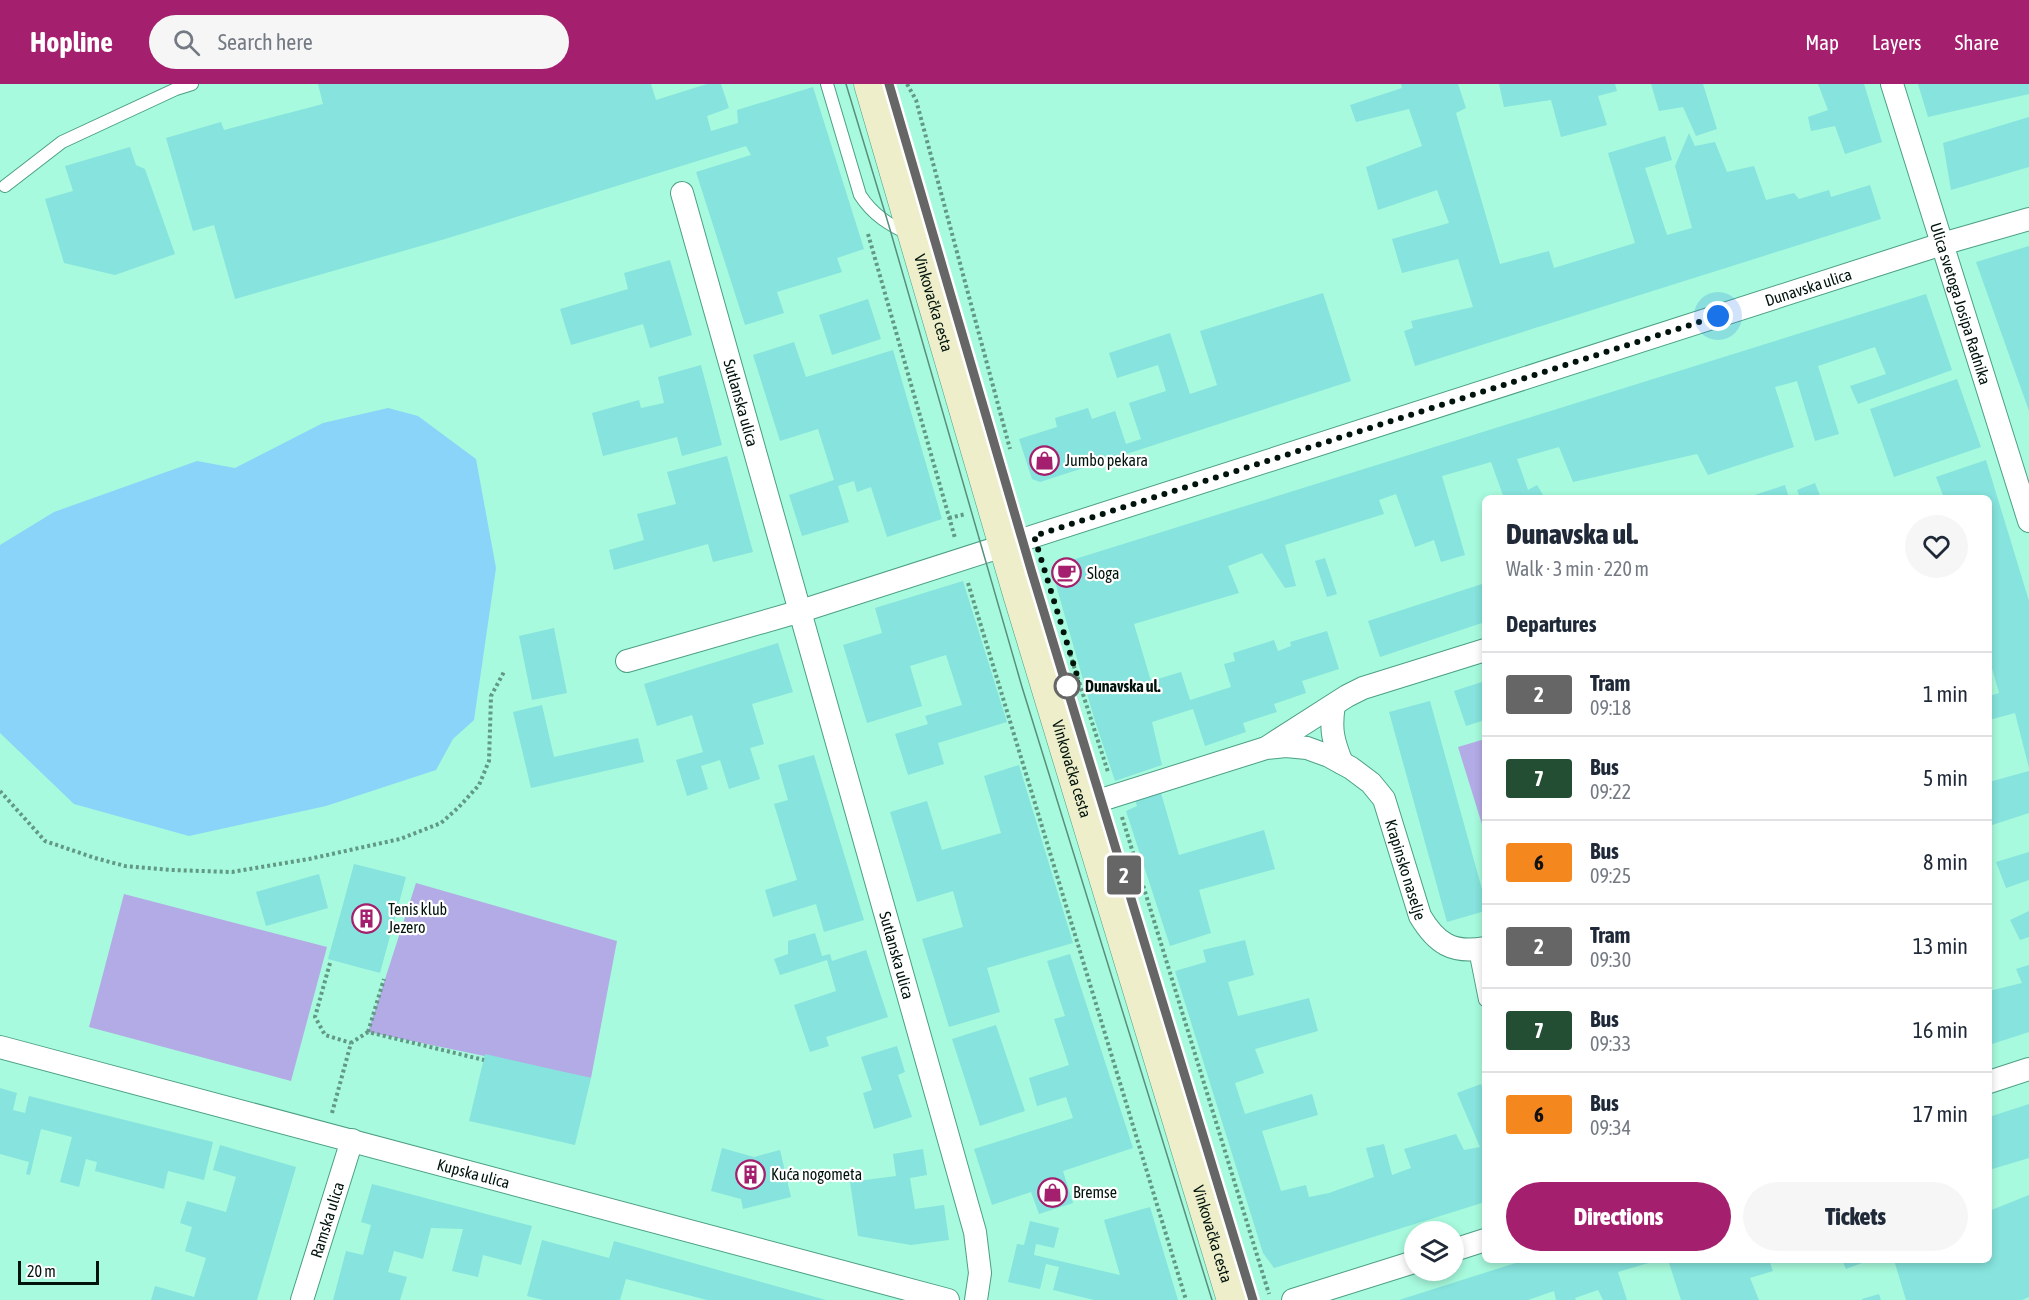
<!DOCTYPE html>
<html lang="en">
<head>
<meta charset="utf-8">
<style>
  :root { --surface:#fff; --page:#f6f6f7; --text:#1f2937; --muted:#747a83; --line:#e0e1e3; --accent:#a41f6d }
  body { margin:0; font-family:"Asap Condensed",sans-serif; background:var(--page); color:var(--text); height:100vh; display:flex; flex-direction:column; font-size:22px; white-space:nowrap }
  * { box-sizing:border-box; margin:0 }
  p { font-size:20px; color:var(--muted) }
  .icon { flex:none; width:33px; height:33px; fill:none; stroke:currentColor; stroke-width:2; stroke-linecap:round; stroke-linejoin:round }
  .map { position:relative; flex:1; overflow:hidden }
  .drawer { position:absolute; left:1482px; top:411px; width:510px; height:768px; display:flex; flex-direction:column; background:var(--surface); border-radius:9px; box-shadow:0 3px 9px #0003 }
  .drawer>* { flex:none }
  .badge { padding:0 12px; border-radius:4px; font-size:21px; line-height:39px }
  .tools { position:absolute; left:1404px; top:1137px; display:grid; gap:12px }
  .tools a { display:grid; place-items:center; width:60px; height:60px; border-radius:50%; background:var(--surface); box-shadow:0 3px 9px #0003; font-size:30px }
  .scale { position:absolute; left:18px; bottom:15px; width:81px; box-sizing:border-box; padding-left:6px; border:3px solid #00140c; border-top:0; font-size:16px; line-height:21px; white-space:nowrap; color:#00140c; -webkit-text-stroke:4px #fff; paint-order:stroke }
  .you { position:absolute; width:30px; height:30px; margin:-15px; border:4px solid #fff; border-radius:50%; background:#1a73e8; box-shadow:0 0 0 9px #1a73e833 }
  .map>.badge { position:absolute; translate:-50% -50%; box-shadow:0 0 0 3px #fff }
  h2 { padding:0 24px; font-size:22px; line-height:54px }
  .round { display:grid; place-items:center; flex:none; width:63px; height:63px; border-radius:32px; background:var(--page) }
  .summary { display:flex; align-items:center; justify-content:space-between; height:102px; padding:0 24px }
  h1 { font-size:28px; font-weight:800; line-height:45px }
  .action { display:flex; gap:12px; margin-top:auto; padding:12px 24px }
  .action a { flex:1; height:69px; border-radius:36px; background:var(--accent); color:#fff; font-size:24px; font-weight:800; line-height:69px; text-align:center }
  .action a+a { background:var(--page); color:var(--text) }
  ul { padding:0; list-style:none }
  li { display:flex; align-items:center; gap:18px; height:84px; padding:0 24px; border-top:2px solid var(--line) }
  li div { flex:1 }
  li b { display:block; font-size:22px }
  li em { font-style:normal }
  li .badge { min-width:66px; font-weight:700; text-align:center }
  header { display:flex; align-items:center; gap:36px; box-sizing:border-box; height:84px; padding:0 30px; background:var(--accent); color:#fff }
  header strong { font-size:28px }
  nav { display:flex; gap:33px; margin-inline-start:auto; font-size:21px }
  .search { width:420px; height:54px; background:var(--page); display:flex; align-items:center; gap:15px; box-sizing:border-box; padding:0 21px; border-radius:33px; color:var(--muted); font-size:22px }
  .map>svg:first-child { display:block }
  .green { fill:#b3abe5 }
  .water { fill:#8ad4f9 }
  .building { fill:#86e3dd }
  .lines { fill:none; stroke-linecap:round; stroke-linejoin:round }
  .service-casing { stroke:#4c9f85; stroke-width:14 }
  .minor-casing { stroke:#4c9f85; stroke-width:24 }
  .secondary-casing { stroke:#4c9f85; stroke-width:33 }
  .path { stroke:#619985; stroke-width:4; stroke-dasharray:3 3; stroke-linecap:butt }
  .service { stroke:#fff; stroke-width:12 }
  .minor { stroke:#fff; stroke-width:22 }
  .secondary { stroke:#eeeeca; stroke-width:32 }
  .tram { stroke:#598e7b; stroke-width:1.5 }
  .line-casing { stroke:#fff; stroke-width:14 }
  .line { stroke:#666; stroke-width:9 }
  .walk { stroke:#00140c; stroke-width:6; stroke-dasharray:0 10.8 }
  .stop-dot { fill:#fff; stroke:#666; stroke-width:3 }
  .labels { text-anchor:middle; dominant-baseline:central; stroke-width:4.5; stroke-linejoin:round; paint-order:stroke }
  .street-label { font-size:16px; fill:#00140c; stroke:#fff }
  .poi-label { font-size:16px; fill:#00140c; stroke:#fff; text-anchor:start }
  .stop-label { font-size:16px; font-weight:bold; fill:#00140c; stroke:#fff; text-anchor:start }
</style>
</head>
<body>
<header>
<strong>Hopline</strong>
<div class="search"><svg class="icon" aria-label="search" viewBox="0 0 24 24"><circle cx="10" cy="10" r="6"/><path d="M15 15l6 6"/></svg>Search here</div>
<nav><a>Map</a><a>Layers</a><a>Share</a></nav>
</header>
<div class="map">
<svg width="2029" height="1216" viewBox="0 0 2029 1216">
  <rect width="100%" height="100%" fill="#a7fadd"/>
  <!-- green -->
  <path class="green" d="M1485,655v95l-27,-87z
    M416,799l201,58 -26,137 -223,-46z
    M124,810l203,53 -36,134 -202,-54z"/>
  <!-- water -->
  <path class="water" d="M388,324l30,8 58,43 20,109 -22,152 -21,19 -17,31 -110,36 -137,30 -115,-32 -74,-71v-188l54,-33 143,-51 38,7 88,-45z"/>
  <!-- building -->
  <path class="building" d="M318,0h333l5,16 51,-16h14l8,24 -22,8 4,15 27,-8 -1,-13 76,-23 51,162 -27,9 5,14 -65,20 7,21 -39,12 -49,-153 55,-17 -5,-9 -301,93 -210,60 -21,-74 -21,6 -27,-93 55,-16 3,8 99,-26z
    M1401,0h57l8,24 -10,5 44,151 49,-13 5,17 81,-25 -27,-90 57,-17 7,24 -27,8 22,67 25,-7 -17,-62 14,-33 6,13 20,-4 12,30 27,-6 12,34 28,-7 5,6 30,-9 2,7 39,-12 11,34 -466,147 -11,-35 9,-3 -2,-7 62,-14 -15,-48 -56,14 -10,-34 57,-16 -12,-33 -59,20 -12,-43 56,-21 -13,-37 -53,13 -6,-17 52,-17z
    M1499,0h116l2,7 -19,5 9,29 -46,12 -10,-37 -47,7z
    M1651,0h52l14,45 -21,7 -13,-29 -24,4z
    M1818,0h46l18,58 -37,12 -10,-28 -24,5 -3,-14 20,-7z
    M1918,0h111v10l-101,23z
    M2029,33v50l-78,23 -8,-47z
    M130,63l6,18 9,4 30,85 -60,21 -51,-12 -19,-64 28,-8 -8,-25z
    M2029,162v165l-53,-149z
    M670,176l22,75 -42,13 -7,-24 -72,21 -11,-36 68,-20 -4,-16z
    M1323,209l28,88 -311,101 -8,-3 -13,-40 38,-12 -2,-9 33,-10 4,11 23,-8 11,33 15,-5 -12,-36 37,-12 -8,-26 -41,13 -8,-25 61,-20 20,61 27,-9 -17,-54z
    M1926,210l26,76 -94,34 -8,-18 36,-12 -11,-27 -57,19 21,68 -24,7 -18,-60 -22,6 19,60 -86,28 -11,-21 -124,28 -14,-35 -42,12 11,31 9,-5 8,13h-41l-13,-36 -49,14 23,79 -24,7 -7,-22 -19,7 -19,-53 -17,6 5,14 -99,31 11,41 -11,2 -23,-35 -34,13 11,27 -105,31 17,57 30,-9 9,28 41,-13 -7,-23 11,-3 -2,-8 41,-13 4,11 13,-5 -1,-4 37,-11 12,38 -37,12 4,12 -32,11 3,8 -34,11 3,9 -41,14 -12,-37 -41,13 10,43 -47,16 -21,-63 -42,-147 7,-7z
    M868,215l13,40 -49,16 -13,-40z
    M794,258l12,35 87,-27 49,169 -55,18 -16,-50 -14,5 -3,-11 -16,5 11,36 -47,14 -13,-41 45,-15 -16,-51 -38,12 -27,-86z
    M701,281l21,80 -40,11 -5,-19 -74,19 -11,-43 47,-13 2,8 23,-5 -6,-26z
    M1957,295l24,68 -87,30 -24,-68z
    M727,372l26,96 -40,10 -5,-18 -94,26 -5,-20 35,-10 -7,-26 39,-10 -9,-32z
    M1986,376l43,141v167l-14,-55 -26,7v-24l10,-3 -10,-35v-160h-45l-8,-21z
    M1815,399l6,15h-21l-3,-8z
    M1785,401l4,13h-44z
    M1325,474l12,36 -10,3 -12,-36z
    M963,497l44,141 -69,21 6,21 -36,11 -13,-41 33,-10 -3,-8 37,-11 -16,-50 -36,11 12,40 -55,17 -24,-78 39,-12 -7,-25z
    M1485,499v39l-105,35 -12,-36z
    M554,544l13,65 -35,7 -13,-64z
    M778,559l15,49 -41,12 12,40 -14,4 10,31 -31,10 -9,-29 -19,6 7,23 -21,7 -11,-36 27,-8 -11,-37 -35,11 -13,-42z
    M1485,597v39l-19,6 -12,-35z
    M1430,617l55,199v11l-38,11 -58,-210z
    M542,621l12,52 84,-19 6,24 -113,26 -18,-76z
    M814,671l50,165 -40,12 -8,-28 -43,13 -8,-27 32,-10 -23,-76 14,-4 -10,-35z
    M1019,681l54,178 -86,25 13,44 -51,15 -27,-88 41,-12 -10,-36 -36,11 -27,-90 37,-11 15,49 59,-17 -17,-57z
    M2029,687v42l-40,13v-44z
    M1161,709l18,62 85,-25 11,39 -76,21 12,43 -41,13 -44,-135 11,-5 -2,-6z
    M2029,768v28l-23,8 -10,-26z
    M354,780l52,13 -26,96 -52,-14z
    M319,790l9,34 -62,18 -10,-34z
    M2029,827v26l-9,3 -10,-20z
    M815,849l7,23 8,-2 2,7 34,-11 22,67 -62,20 3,9 -19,6 -16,-47 42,-14 -9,-31 -47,15 -6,-16 14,-5v-13z
    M1245,856l9,35 -26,7 10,34 71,-18 9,33 -63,18 9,24 -29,10 10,31 67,-20 6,21 -56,16 19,60 25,-6 3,12 20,-4 45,-16 -8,-29 18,-4 8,31 19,-7 -7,-19 52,-15 8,16 16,-3 -23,-54 24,-9 4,12v106l-211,66 -11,-15 -88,-282 31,-9 -3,-12z
    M1070,870l63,194 -70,23 10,32 -34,11 -8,-22 -39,13 -18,-56 99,-31 -7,-21 -29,9 -8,-28 40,-13 -15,-46 11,-3 -18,-55z
    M2029,881v67l-40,13v-54l33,-8 -6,-14z
    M996,941l29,86 -45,15 -28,-87z
    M897,962l8,26 -7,3 14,42 -38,12 -11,-36 9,-3 -11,-33z
    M485,970l106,24 -16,67 -106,-24z
    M0,1004l17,5 -4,17 12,3 4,-17 184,46 -9,38 -36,-9 -4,18 -69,-18 2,-9 -11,-3 -7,28 -19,-5 12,-45 -31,-8 -11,46 -4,-1 3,-12 -29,-8z
    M2029,1020v54l-40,12v-53z
    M220,1061l76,22 -39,133h-106l4,-14 39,11 12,-39 -21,-7 7,-24 -12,-4 7,-22 39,11 10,-35 -23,-7z
    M722,1064l32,9 26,-7 11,47 -48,12 -2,-10 -30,-8z
    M923,1065l4,26 -17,3 5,31 29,-4 5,35 -38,5 -53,-9 -8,-54 46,-6 -3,-22z
    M372,1100l160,42 -11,39 -38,-10 -5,22 -26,-6 11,-42 -32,-1 -8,31 -29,-8 -6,21 19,5 -7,23h-67l13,-49 17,4 8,-30 -10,-3z
    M2029,1111v102l-7,3h-116l-12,-40h95v-49z
    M1150,1123l28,93h-84l-41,-10 6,-23 -13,-3 -6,25 -32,-7 9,-38 7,1 6,-24 29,7 -5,20 -18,-4 -2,11 86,20 -16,-55z
    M542,1156l67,18 5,-17 212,59h-119l-81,-21 -6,21h-77l-16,-4z
    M1525,1176l130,1 -37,11 9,28h-24l-5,-10 -23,8 1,2h-20l-2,-9 -26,9h-129z
    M1668,1176h101l4,11 -23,7 9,22h-78z
    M1842,1176h28l-24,9z
    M1879,1210l2,6h-19v-1z"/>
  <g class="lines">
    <defs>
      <path id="service" d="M827,0l33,111c13,20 29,30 51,40
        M5,102l57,-44 114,-53 16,-5
        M1475,866l10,50"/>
      <g id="minor">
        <path id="s1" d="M1892,0l137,437"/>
        <path id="s2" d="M682,109l293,1039 5,41 -4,27"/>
        <path id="s3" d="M627,577l174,-50 1141,-367 87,-25"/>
        <path d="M1334,621c-4,24 -1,36 8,58"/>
        <path d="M1269,662l78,-50 16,-8 122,-38"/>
        <path id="s4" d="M1082,722l184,-58 20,-2 21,2 22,8 22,12 20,15 13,16 36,117c16,27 32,38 65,32"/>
        <path id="s5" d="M0,963l948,253"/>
        <path d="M1989,998l40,-13"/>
        <path d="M1454,1166l31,-10"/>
        <path id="s6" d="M302,1216l50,-160"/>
        <path d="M1293,1216l121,-38"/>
      </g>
      <g id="secondary">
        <path id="s7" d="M870,0l149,510 214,706"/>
      </g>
    </defs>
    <!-- service casing -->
    <use href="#service" class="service-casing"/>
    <!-- minor casing -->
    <use href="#minor" class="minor-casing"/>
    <!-- secondary casing -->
    <use href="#secondary" class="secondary-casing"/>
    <!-- path -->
    <path class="path" d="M907,0l9,16 94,349
      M868,150l87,304
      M949,434l17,-4
      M968,499l218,717
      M1070,570l38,118
      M0,707l45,50 50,17 30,8 46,4 61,2 77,-13 91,-20 41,-16 17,-15 21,-23 10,-24 2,-65 14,-26
      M1122,733l147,477
      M330,879l-15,54 10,18 26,8
      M368,948l16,-53
      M332,1029l19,-70 17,-11 116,28"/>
    <!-- service -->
    <use href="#service" class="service"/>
    <!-- minor -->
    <use href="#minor" class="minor"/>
    <!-- secondary -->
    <use href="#secondary" class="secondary"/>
    <!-- tram -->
    <path class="tram" d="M846,0l43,142 133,461 190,613
      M889,0l143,489 221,727"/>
  </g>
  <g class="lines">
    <defs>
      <path id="line" d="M889,0l143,489 221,727"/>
    </defs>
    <!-- line casing -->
    <use href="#line" class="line-casing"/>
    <!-- line -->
    <use href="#line" class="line"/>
    <!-- walk -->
    <path class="walk" d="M1067,602l12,-4 -45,-146 684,-220"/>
  </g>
  <!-- icons -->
  <defs>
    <symbol id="shop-ring" viewBox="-11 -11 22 22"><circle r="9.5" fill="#fff" stroke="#a41f6d" stroke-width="1.5"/><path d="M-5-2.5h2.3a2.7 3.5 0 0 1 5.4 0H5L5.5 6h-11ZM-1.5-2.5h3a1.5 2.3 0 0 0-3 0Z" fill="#a41f6d"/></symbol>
    <symbol id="cafe-ring" viewBox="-11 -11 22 22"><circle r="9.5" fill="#fff" stroke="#a41f6d" stroke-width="1.5"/><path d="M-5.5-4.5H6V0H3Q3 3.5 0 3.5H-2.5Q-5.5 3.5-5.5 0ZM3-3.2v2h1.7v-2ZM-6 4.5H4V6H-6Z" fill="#a41f6d"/></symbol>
    <symbol id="building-ring" viewBox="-11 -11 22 22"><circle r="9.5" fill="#fff" stroke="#a41f6d" stroke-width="1.5"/><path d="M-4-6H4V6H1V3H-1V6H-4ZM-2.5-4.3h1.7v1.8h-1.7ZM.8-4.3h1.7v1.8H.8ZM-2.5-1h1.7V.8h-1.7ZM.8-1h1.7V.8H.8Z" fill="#a41f6d"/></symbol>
  </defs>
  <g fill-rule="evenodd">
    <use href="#shop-ring" x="1028" y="360" width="33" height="33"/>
    <use href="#cafe-ring" x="1050" y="472" width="33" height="33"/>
    <use href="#building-ring" x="350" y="818" width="33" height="33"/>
    <use href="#building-ring" x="734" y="1074" width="33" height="33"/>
    <use href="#shop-ring" x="1036" y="1092" width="33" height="33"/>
  </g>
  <!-- markers -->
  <circle class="stop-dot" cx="1067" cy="602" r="12"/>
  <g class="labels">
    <!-- street labels -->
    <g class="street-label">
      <text stroke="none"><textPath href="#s3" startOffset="1239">Dunavska ulica</textPath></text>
      <text stroke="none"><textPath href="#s1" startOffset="230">Ulica svetoga Josipa Radnika</textPath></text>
      <text stroke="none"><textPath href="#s7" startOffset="228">Vinkovačka cesta</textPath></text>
      <text stroke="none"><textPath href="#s2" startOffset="218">Sutlanska ulica</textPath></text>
      <text stroke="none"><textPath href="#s7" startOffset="714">Vinkovačka cesta</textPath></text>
      <text stroke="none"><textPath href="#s4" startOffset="402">Krapinsko naselje</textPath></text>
      <text stroke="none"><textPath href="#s2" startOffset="792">Sutlanska ulica</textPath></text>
      <text stroke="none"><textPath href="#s5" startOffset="490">Kupska ulica</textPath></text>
      <text stroke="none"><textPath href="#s6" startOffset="84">Ramska ulica</textPath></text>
      <text stroke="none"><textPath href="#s7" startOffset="1200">Vinkovačka cesta</textPath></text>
    </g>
    <!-- poi labels -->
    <g class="poi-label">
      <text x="1065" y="376">Jumbo pekara</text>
      <text x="1087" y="489">Sloga</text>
      <text x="388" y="825">Tenis klub<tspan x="388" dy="18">Jezero</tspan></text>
      <text x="771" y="1090">Kuća nogometa</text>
      <text x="1073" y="1108">Bremse</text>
    </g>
    <!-- stop labels -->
    <g class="stop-label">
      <text x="1085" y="602">Dunavska ul.</text>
    </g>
  </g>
</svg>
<div class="tools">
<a><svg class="icon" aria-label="layers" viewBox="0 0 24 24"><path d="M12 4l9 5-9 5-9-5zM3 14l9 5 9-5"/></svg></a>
</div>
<div class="scale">20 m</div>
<div class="you" style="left:1718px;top:232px"></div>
<b class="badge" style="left:1124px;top:791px;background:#666;color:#fff">2</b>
<section class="drawer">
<div class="summary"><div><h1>Dunavska ul.</h1><p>Walk · 3 min · 220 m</p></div><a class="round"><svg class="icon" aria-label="heart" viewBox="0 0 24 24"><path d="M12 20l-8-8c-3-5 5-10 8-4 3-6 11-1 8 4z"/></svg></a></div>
<h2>Departures</h2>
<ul>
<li><span class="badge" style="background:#666;color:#fff">2</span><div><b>Tram</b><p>09:18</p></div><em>1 min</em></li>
<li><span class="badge" style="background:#244e34;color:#fff">7</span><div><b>Bus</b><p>09:22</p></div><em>5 min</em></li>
<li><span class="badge" style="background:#f5871f;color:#111">6</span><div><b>Bus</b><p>09:25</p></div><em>8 min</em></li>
<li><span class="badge" style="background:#666;color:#fff">2</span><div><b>Tram</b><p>09:30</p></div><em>13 min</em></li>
<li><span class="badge" style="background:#244e34;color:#fff">7</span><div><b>Bus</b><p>09:33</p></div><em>16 min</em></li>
<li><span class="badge" style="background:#f5871f;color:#111">6</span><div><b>Bus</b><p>09:34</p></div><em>17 min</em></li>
</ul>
<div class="action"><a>Directions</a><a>Tickets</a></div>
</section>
</div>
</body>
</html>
